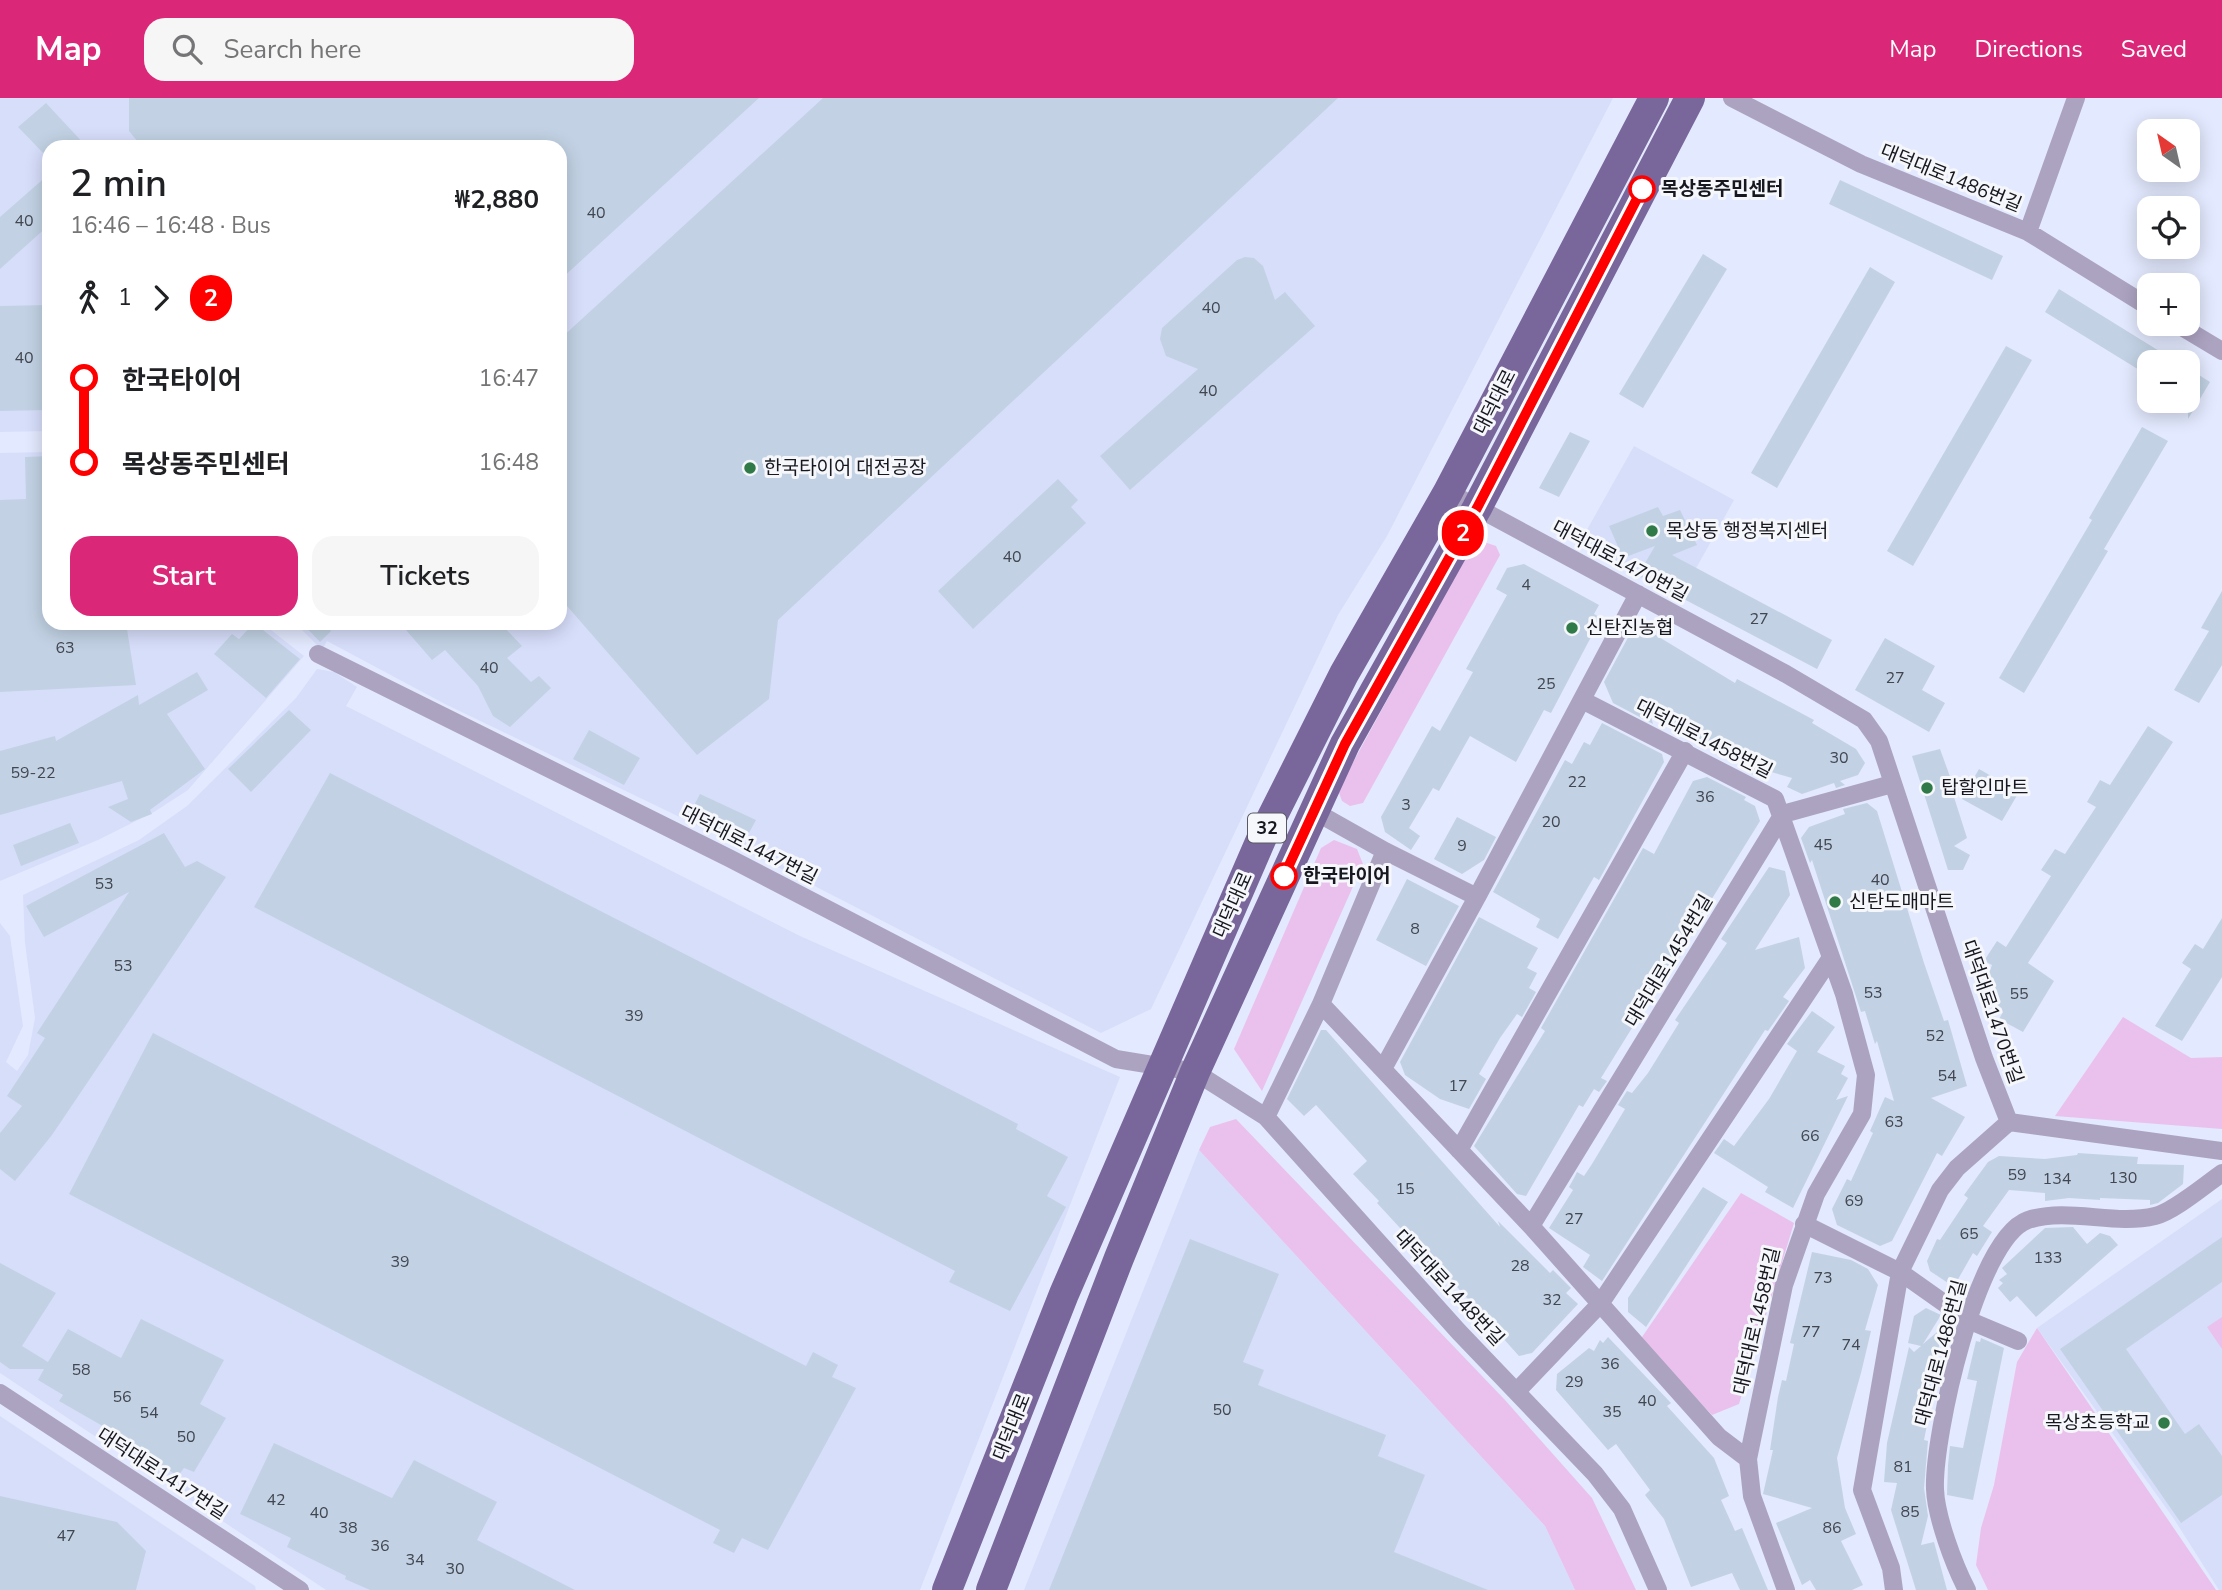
<!DOCTYPE html>
<html lang="en">
<head>
<meta charset="utf-8">
<style>
  :root { --surface:#fff; --page:#f6f6f6; --text:#202124; --muted:#757577; --accent:#db2777 }
  body { margin:0; font-family:"Nunito Sans","Noto Sans KR",sans-serif; background:var(--page); color:var(--text); height:100vh; display:flex; flex-direction:column; font-size:26px; white-space:nowrap }
  * { box-sizing:border-box; margin:0 }
  p { font-size:23px; color:var(--muted) }
  .icon { flex:none; width:38px; height:38px; fill:none; stroke:currentColor; stroke-width:2; stroke-linecap:round; stroke-linejoin:round }
  .map { position:relative; flex:1; overflow:hidden }
  .panel { position:absolute; left:42px; top:42px; width:525px; height:490px; display:flex; flex-direction:column; background:var(--surface); border-radius:21px; box-shadow:0 4px 18px #0003 }
  .panel>* { flex:none }
  .badge { padding:0 14px; border-radius:23px; font-size:24px; line-height:46px }
  .needle { width:46px; rotate:326deg }
  .controls { position:absolute; left:2137px; top:21px; display:grid; gap:14px }
  .controls a { display:grid; place-items:center; width:63px; height:63px; border-radius:14px; background:var(--surface); box-shadow:0 4px 18px #0003; font-size:35px }
  .map>.badge { position:absolute; translate:-50% -50%; box-shadow:0 0 0 4px #fff }
  .legs { display:flex; align-items:center; gap:10px; height:77px; padding:0 28px; font-size:23px }
  .legs p { margin-inline-start:auto }
  .summary { display:flex; align-items:center; justify-content:space-between; height:119px; padding:0 28px }
  h1 { font-size:38px; font-weight:600; line-height:52px }
  .button { display:flex; gap:14px; margin-top:auto; padding:14px 28px }
  .button a { flex:1; height:80px; border-radius:21px; background:var(--accent); color:#fff; font-size:28px; font-weight:600; line-height:80px; text-align:center }
  .button a+a { background:var(--page); color:var(--text) }
  ul { padding:0 28px; list-style:none }
  li { display:flex; align-items:center; gap:24px; height:84px; font-size:26px }
  li i { display:grid; place-items:center; width:10px; height:100%; margin:0 9px; background:currentColor }
  li i::after { content:''; width:18px; height:18px; margin:-9px; border:5px solid; border-radius:50%; background:var(--surface) }
  li p { margin-inline-start:auto }
  li:first-child i { background:linear-gradient(#0000 50%,currentColor 0) }
  li:last-child i { background:linear-gradient(currentColor 50%,#0000 0) }
  header { display:flex; align-items:center; gap:42px; box-sizing:border-box; height:98px; padding:0 35px; background:var(--accent); color:#fff }
  header strong { font-size:33px }
  nav { display:flex; gap:38px; margin-inline-start:auto; font-size:24px }
  .search { width:490px; height:63px; background:var(--page); display:flex; align-items:center; gap:18px; box-sizing:border-box; padding:0 24px; border-radius:21px; color:var(--muted); font-size:26px }
  .map>svg:first-child { display:block }
  .built { fill:#d7defa }
  .green { fill:#eac1ed }
  .building { fill:#c2d2e4 }
  .lines { fill:none; stroke-linecap:round; stroke-linejoin:round }
  .street { stroke:#aca3c1; stroke-width:18 }
  .primary { stroke:#79679c; stroke-width:30 }
  .line-1-casing { stroke:#fff; stroke-width:16 }
  .line-1 { stroke:#f00; stroke-width:10 }
  .stop-1-dot { fill:#fff; stroke:#f00; stroke-width:3.5 }
  .poi-dot { fill:#307a48; stroke:#f5f7fb; stroke-width:2.5 }
  .labels { text-anchor:middle; dominant-baseline:central; stroke-width:6; stroke-linejoin:round; paint-order:stroke }
  .number-label { font-size:16px; fill:#414650 }
  .shield { fill:#f5f7fb; stroke:#595a61; stroke-width:2 }
  .shield-label { font-size:18px; font-weight:bold; fill:#16171f }
  .street-label { font-size:19px; fill:#16171f; stroke:#f5f7fb }
  .stop-label { font-size:19px; font-weight:bold; fill:#16171f; stroke:#f5f7fb; text-anchor:start }
  .poi-label { font-size:19px; fill:#16171f; stroke:#f5f7fb; text-anchor:start }
</style>
</head>
<body>
<header>
<strong>Map</strong>
<div class="search"><svg class="icon" aria-label="search" viewBox="0 0 24 24"><circle cx="10" cy="10" r="6"/><path d="M15 15l6 6"/></svg>Search here</div>
<nav><a>Map</a><a>Directions</a><a>Saved</a></nav>
</header>
<div class="map">
<svg width="2222" height="1492" viewBox="0 0 2222 1492">
  <rect width="100%" height="100%" fill="#e3e9fe"/>
  <!-- built -->
  <path class="built" d="M0,0h1613l-226,438 -49,79 -187,394 -50,24 -413,-212 -243,-117 -118,-63 -5,9 -27,-27h265v-476h-511v284l-49,1z
    M1634,348l100,54 -55,99 -100,-55z
    M49,354v171h213l42,33 -116,134 -34,22 -56,28 -98,41v-428z
    M317,571l17,3 23,15 -11,19 454,230 320,141 -200,513h-594l-326,-217v-450l10,13 13,90 -17,36 11,9 11,-16 7,-37 -10,-75 -2,-48 116,-55 48,-34 109,-108z
    M1199,1052l346,376 30,64h-551z
    M2222,1101v391h-3l-45,-71 -137,-191z
    M0,1318l255,170 1,4h-256z"/>
  <!-- green -->
  <path class="green" d="M1484,444l12,4 4,9 -137,248 -13,3 -8,-5 -4,-11 133,-244z
    M1334,742l23,9 6,15 -101,227 -28,-42 87,-201z
    M2123,919l68,41 31,-1v72l-167,-13z
    M1236,1021l269,281 87,98 44,92h-61l-30,-64 -346,-376 11,-23z
    M1741,1095l53,30 -55,181 -27,11 -72,-75z
    M2222,1219v32l-15,-22z
    M2037,1230l179,262h-228l-12,-25 5,-37 13,-43 23,-123z"/>
  <!-- building -->
  <path class="building" d="M129,0h630l-199,182v-133h-418l-13,-16z
    M823,0h515l-560,522 -9,79 -72,56 -137,-157v-259z
    M46,5l41,44h-38v12l-31,-32z
    M49,76v51l-49,44v-52z
    M1840,82l163,76 -11,24 -163,-76z
    M1703,156l24,15 -84,139 -24,-14z
    M1245,159l9,1 9,8 12,34 10,-8 30,34 -185,164 -30,-34 98,-87 -32,-13 -6,-17 2,-11 75,-68z
    M1870,169l25,15 -118,206 -26,-15z
    M2059,191l118,73h-28v14l-104,-64z
    M49,207v105l-49,1v-105z
    M2006,248l26,14 -119,206 -26,-15z
    M2188,270l22,14 -22,37z
    M2142,329l26,14 -64,108 4,2 -84,142 -25,-15 93,-158 -3,-2z
    M1570,334l20,9 -31,56 -20,-9z
    M49,358v167h77l10,62 -136,7v-192l26,-1 -1,-42z
    M1058,381l20,21 -7,7 15,16 -113,106 -35,-38z
    M1658,409l5,9 17,-6 17,35 -25,10 160,85 -15,29 -179,-94 17,-29 -32,12 -14,-32z
    M1524,466l75,41 -5,9 7,4 -50,95 -7,-3 -28,52 -46,-26 -31,55 -6,-3 -24,40 11,8 -9,14 -26,-18 -4,-15 51,-91 8,5 33,-59 -7,-3 41,-74 -11,-6 11,-21z
    M2222,493v74l-23,38 -25,-13 35,-59 -8,-3z
    M254,525l46,36 -34,39 -52,-44 18,-20 7,5z
    M302,525h20l9,8 -11,11z
    M400,525h100l22,23 -15,12 24,24 8,-6 12,12 -41,39 -17,-11 -15,-30 -33,-36 -13,10z
    M1644,530l91,55 2,-4 77,41 -2,3 44,26 9,14 -7,12 -18,6 5,4 -9,3 -2,-5 -32,11 -15,-7 5,-9 -31,-9 -4,8 -17,-9 6,-2 -96,-53 3,11 -40,-21 -9,-21 27,-50z
    M1885,540l50,28 -13,24 23,13 -16,29 -74,-42z
    M197,574l11,18 -41,24 38,55 -55,41 2,4 -21,8 -23,-15 20,-8 -6,-18 -122,34v-64l55,-15 1,5 82,-46 1,10z
    M289,612l22,20 -60,62 -23,-23z
    M1602,625l60,31 2,8 -65,118 -5,-3 -36,62 -22,-12 4,-8 -47,-27 72,-132 7,4 12,-22 6,3z
    M2148,628l25,16 -145,221 26,18 -31,51 -24,-13 4,-7 -9,-5 -7,-29 5,-13 -8,-4 13,-20 9,6 45,-71 -10,-6 14,-21 10,5 31,-47 -9,-5 13,-22 10,5z
    M589,632l51,28 -16,27 -51,-26z
    M1940,651l17,47 -4,-2 14,44 -13,8 16,9 -7,15h-15l-36,-114z
    M1979,671l40,23 -17,29 -40,-22z
    M330,675l688,351 -2,5 52,28 -21,39 19,11 -56,104 -61,-29 6,-11 -701,-364z
    M1707,679l39,20 -2,3 11,6 5,15 -159,257 6,3 -8,11 -5,-3 -11,18 -4,-2 -53,91 -9,-2 -43,-48 71,-115 -4,-3 102,-180 11,6 39,-73z
    M700,696l56,26 -13,24 -55,-27z
    M1867,705l10,8 47,152 20,58 4,-1 19,66 -36,12 34,19 -23,39 -5,-3 -45,88 -12,5 -43,-21 -5,-16 15,-30 4,2 22,-48 -3,-2 15,-34 9,4 -17,-60 -2,3 -10,-33 -4,1 -49,-152 -2,3 -9,-25 8,-11 36,-13 -2,-5z
    M1457,719l39,20 -12,23 -22,14 -28,-15z
    M70,725l9,20 -58,23 -8,-21z
    M164,735l21,34 12,-6 29,16 -174,258 -37,46 -15,-12v-36l22,-27 -15,-10 38,-58 -8,-5 92,-141 -85,45 -18,-31z
    M1769,769l16,4 5,24 -35,55 44,-13 6,31 -22,29 6,4 -21,30 -3,-1 -163,251 -19,-14 7,-12 -41,-27 24,-38 -4,-3 5,-9 3,-6 7,4 8,-12 33,-55 -7,-4 9,-14 5,2 16,-20 31,-50 -4,-3 52,-77 -6,-4z
    M1407,781l52,27 -33,60 -50,-26z
    M1479,819l59,31 -11,20 10,5 -8,15 7,4 -14,25 -5,-3 -17,24 -21,36 7,5 -17,30 -29,-10 -35,-24 -5,-13z
    M2222,820v59l-40,64 -27,-15 36,-57 -9,-6 13,-19 8,5z
    M1812,913l23,16 -18,25 28,14 -4,8 7,4 -12,22 12,-4 -55,112 -28,-16 3,-5 -54,-34 10,-14 10,7 35,-47 28,-48 -10,-7z
    M1321,932h5l174,197 -2,-6 52,52 3,-3 18,18 -5,5 12,11 -46,49 -13,3 -86,-96 -4,5 -19,-22 2,-2 -35,-38 2,-2 -26,-27 14,-13 -51,-56 -12,11 -17,-17z
    M153,935l653,333 7,-14 25,13 -6,12 24,11 -88,162 -26,-12 -8,15 -21,-10 7,-13 -651,-336z
    M2078,1055l60,4 -1,7 47,1 -1,19 -25,19 -8,2v-5l-50,-2v2l-31,-2 -24,3v-8l-36,-3 -26,36 9,6 -15,24 -4,-3 -16,28 -4,-1 -2,5 -21,-14 -3,-10 10,-22 3,1 28,-42 -4,-3 24,-33 11,-6 46,3 32,-4z
    M1703,1089l25,15 -82,125 -18,-15v-14z
    M2073,1129l14,17 13,-11 10,3 8,9 -82,72 -19,-21 -7,6 -12,-14 5,-5 -4,-3 8,-6 -5,-6 43,-40z
    M2222,1139v45l-96,67 59,85 14,-10 23,32v39l-41,28 -121,-174z
    M1190,1141l89,35 -36,88 21,8 -6,15 128,50 -8,21 47,19 -31,77 94,38h-439z
    M1812,1154l39,8 17,9 10,16 -13,45 6,1 -10,42 -24,85 8,50 11,26 -15,7 22,44 -11,5h-36l-6,-10 -8,5 -26,-62 36,-15 -49,-14 10,-44h-3l8,-53 4,-17 4,1 8,-37 -4,-1z
    M0,1165l56,30 -34,53 26,16 20,-33 53,29 20,-39 83,41 -24,44 26,14 -32,54 -10,-4 -6,8 -32,-20 2,-4 -89,-51 4,-6 -25,-15 6,-11h-34l-10,-7z
    M1926,1210l15,7 -18,29 20,-17 -17,82 4,1 -6,30 4,1 -4,47 4,28 -7,29 13,-3 13,48h-31l-25,-80 6,-27 -13,-1 3,-39 22,-96 5,5 7,-6 -13,-3 6,-27z
    M1608,1239l63,66 -4,3 47,52 15,38 -8,4 14,31 7,-3 26,62h-28l-8,-17 -41,14 -27,-68 -19,-24 5,-5 -34,-46 -8,6 -52,-60 1,-16 32,-26 5,3 6,-11 3,3z
    M1981,1240l23,10 -31,152 -26,-5 1,-30 2,-19 13,2 14,-67 -10,-2 9,-38 4,1z
    M274,1345l118,55 22,-38 83,42 -20,38 98,50h-205l-25,-11 1,-3 -59,-29 4,-9 -51,-24z
    M0,1398l117,26 29,29 -10,39h-136z"/>
  <g class="lines">
    <!-- street -->
    <path class="street" d="M1732,0l129,66 167,68 121,75
      M2028,134l48,-134
      M2177,226l45,27
      M1448,394l338,182 78,46 15,21 105,317 25,64
      M318,556l411,204 387,201 79,13 71,45 193,215 136,142 27,35 36,81
      M1582,602l193,99 69,195 22,81 -4,39 -46,80 -32,91 -36,174
      M1314,713l71,40 92,46 161,-303
      M1321,906l210,222 188,211 29,22 4,37 34,94
      M1384,969l93,-170
      M1266,1019l55,-113 64,-153
      M2009,1024l213,29
      M1459,1052l226,-399
      M1804,1126l96,48 68,48 50,21
      M1531,1128l252,-412 109,-30
      M1517,1293l83,-87 230,-345
      M0,1295l300,197
      M1894,1492l-3,-22 -29,-78 38,-218 40,-82 17,-22 52,-46
      M1967,1492c-13,-25 -31,-73 -32,-101 -2,-51 41,-251 93,-269 41,-13 86,6 127,-4 18,-4 50,-31 67,-43"/>
    <!-- primary -->
    <path class="primary" d="M947,1492l117,-296 199,-459 81,-161 104,-182 206,-394
      M991,1492l128,-332 76,-186 150,-328 132,-236 213,-410"/>
  </g>
  <g class="lines">
    <defs>
      <path id="line-1" d="M1284,778l61,-132 132,-236 165,-319"/>
    </defs>
    <!-- line-1 casing -->
    <use href="#line-1" class="line-1-casing"/>
    <!-- line-1 -->
    <use href="#line-1" class="line-1"/>
  </g>
  <!-- markers -->
  <g class="stop-1-dot">
    <circle cx="1642" cy="91" r="12"/>
    <circle cx="1284" cy="778" r="12"/>
  </g>
  <g class="poi-dot">
    <circle cx="750" cy="370" r="7"/>
    <circle cx="1652" cy="433" r="7"/>
    <circle cx="1572" cy="530" r="7"/>
    <circle cx="1927" cy="690" r="7"/>
    <circle cx="1835" cy="804" r="7"/>
    <circle cx="2164" cy="1325" r="7"/>
  </g>
  <g class="labels">
    <!-- number labels -->
    <g class="number-label">
      <text x="596" y="115">40</text>
      <text x="24" y="123">40</text>
      <text x="1211" y="210">40</text>
      <text x="24" y="260">40</text>
      <text x="1208" y="293">40</text>
      <text x="1012" y="459">40</text>
      <text x="1526" y="487">4</text>
      <text x="1759" y="521">27</text>
      <text x="65" y="550">63</text>
      <text x="489" y="570">40</text>
      <text x="1895" y="580">27</text>
      <text x="1546" y="586">25</text>
      <text x="1839" y="660">30</text>
      <text x="33" y="675">59-22</text>
      <text x="1577" y="684">22</text>
      <text x="1705" y="699">36</text>
      <text x="1406" y="707">3</text>
      <text x="1551" y="724">20</text>
      <text x="1823" y="747">45</text>
      <text x="1462" y="748">9</text>
      <text x="1880" y="782">40</text>
      <text x="104" y="786">53</text>
      <text x="1415" y="831">8</text>
      <text x="123" y="868">53</text>
      <text x="1873" y="895">53</text>
      <text x="2019" y="896">55</text>
      <text x="634" y="918">39</text>
      <text x="1935" y="938">52</text>
      <text x="1947" y="978">54</text>
      <text x="1458" y="988">17</text>
      <text x="1894" y="1024">63</text>
      <text x="1810" y="1038">66</text>
      <text x="2017" y="1077">59</text>
      <text x="2123" y="1080">130</text>
      <text x="2057" y="1081">134</text>
      <text x="1405" y="1091">15</text>
      <text x="1854" y="1103">69</text>
      <text x="1574" y="1121">27</text>
      <text x="1969" y="1136">65</text>
      <text x="2048" y="1160">133</text>
      <text x="400" y="1164">39</text>
      <text x="1520" y="1168">28</text>
      <text x="1823" y="1180">73</text>
      <text x="1552" y="1202">32</text>
      <text x="1811" y="1234">77</text>
      <text x="1851" y="1247">74</text>
      <text x="1610" y="1266">36</text>
      <text x="81" y="1272">58</text>
      <text x="1574" y="1284">29</text>
      <text x="122" y="1299">56</text>
      <text x="1647" y="1303">40</text>
      <text x="1222" y="1312">50</text>
      <text x="1612" y="1314">35</text>
      <text x="149" y="1315">54</text>
      <text x="186" y="1339">50</text>
      <text x="1903" y="1369">81</text>
      <text x="276" y="1402">42</text>
      <text x="1910" y="1414">85</text>
      <text x="319" y="1415">40</text>
      <text x="348" y="1430">38</text>
      <text x="1832" y="1430">86</text>
      <text x="66" y="1438">47</text>
      <text x="380" y="1448">36</text>
      <text x="415" y="1462">34</text>
      <text x="455" y="1471">30</text>
    </g>
    <!-- shield labels -->
    <rect class="shield" x="1248" y="715.5" width="38" height="29" rx="5"/>
    <g class="shield-label">
      <text x="1267" y="730">32</text>
    </g>
    <!-- street labels -->
    <g class="street-label">
      <text transform="translate(1951 80) rotate(22)">대덕대로1486번길</text>
      <text transform="translate(1495 304) rotate(-63)">대덕대로</text>
      <text transform="translate(1620 463) rotate(28)">대덕대로1470번길</text>
      <text transform="translate(1704 641) rotate(27)">대덕대로1458번길</text>
      <text transform="translate(749 747) rotate(27)">대덕대로1447번길</text>
      <text transform="translate(1233 807) rotate(-66)">대덕대로</text>
      <text transform="translate(1669 863) rotate(-59)">대덕대로1454번길</text>
      <text transform="translate(1992 914) rotate(71)">대덕대로1470번길</text>
      <text transform="translate(1449 1190) rotate(47)">대덕대로1448번길</text>
      <text transform="translate(1757 1223) rotate(-77)">대덕대로1458번길</text>
      <text transform="translate(1941 1255) rotate(-75)">대덕대로1486번길</text>
      <text transform="translate(1012 1329) rotate(-68)">대덕대로</text>
      <text transform="translate(162 1376) rotate(33)">대덕대로1417번길</text>
    </g>
    <!-- stop labels -->
    <g class="stop-label">
      <text x="1661" y="91">목상동주민센터</text>
      <text x="1303" y="778">한국타이어</text>
    </g>
    <!-- poi labels -->
    <g class="poi-label">
      <text x="764" y="370">한국타이어 대전공장</text>
      <text x="1666" y="433">목상동 행정복지센터</text>
      <text x="1586" y="530">신탄진농협</text>
      <text x="1941" y="690">탑할인마트</text>
      <text x="1849" y="804">신탄도매마트</text>
      <text x="2150" y="1325" text-anchor="end">목상초등학교</text>
    </g>
  </g>
</svg>
<div class="controls">
<a><svg class="needle" viewBox="-14 -14 28 28"><path d="M0-13l5 13h-10z" fill="#e53935"/><path d="M0 13l5-13h-10z" fill="#757577"/></svg></a>
<a><svg class="icon" aria-label="locate" viewBox="0 0 24 24"><circle cx="12" cy="12" r="6"/><path d="M12 2v4M12 18v4M2 12h4M18 12h4"/></svg></a>
<a>+</a>
<a>−</a>
</div>
<b class="badge" style="left:1463px;top:435px;background:#f00;color:#fff">2</b>
<section class="panel">
<div class="summary"><div><h1>2 min</h1><p>16:46 – 16:48 · Bus</p></div><b>₩2,880</b></div>
<div class="legs"><svg class="icon" aria-label="walk" viewBox="0 0 24 24"><circle cx="13" cy="4" r="2"/><path d="M13 8l-2 6 4 7M11 14l-3 7M7 12l3-4h3l4 4"/></svg>1<svg class="icon" aria-label="forward" viewBox="0 0 24 24"><path d="M9 5l7 7-7 7"/></svg><b class="badge" style="background:#f00;color:#fff">2</b></div>
<ul>
<li><i style="color:#f00"></i><b>한국타이어</b><p>16:47</p></li>
<li><i style="color:#f00"></i><b>목상동주민센터</b><p>16:48</p></li>
</ul>
<div class="button"><a>Start</a><a>Tickets</a></div>
</section>
</div>
</body>
</html>
